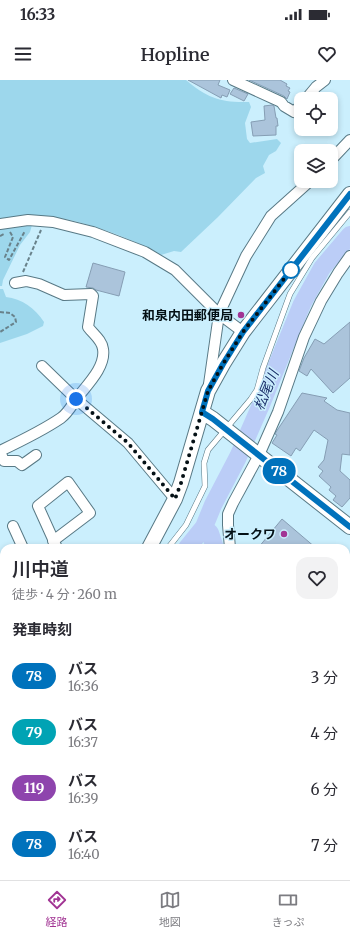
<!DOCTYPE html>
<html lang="ja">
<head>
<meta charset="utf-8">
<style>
  :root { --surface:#fff; --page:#f2f2f3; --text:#2b2b33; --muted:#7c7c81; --line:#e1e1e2; --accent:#a23594 }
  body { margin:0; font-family:Merriweather,"Noto Sans JP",serif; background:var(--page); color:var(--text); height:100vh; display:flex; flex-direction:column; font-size:15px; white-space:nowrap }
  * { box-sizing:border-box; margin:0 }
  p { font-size:13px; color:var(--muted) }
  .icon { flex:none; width:22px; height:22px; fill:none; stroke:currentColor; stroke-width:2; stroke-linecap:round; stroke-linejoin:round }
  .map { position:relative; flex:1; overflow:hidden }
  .panel { position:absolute; left:0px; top:464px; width:350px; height:336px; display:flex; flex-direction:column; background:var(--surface); border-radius:12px 12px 0 0; box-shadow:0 2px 6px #0003 }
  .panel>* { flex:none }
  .badge { padding:0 8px; border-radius:13px; font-size:14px; line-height:26px }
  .tools { position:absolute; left:294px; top:12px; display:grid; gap:8px }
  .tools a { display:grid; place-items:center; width:44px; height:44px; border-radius:8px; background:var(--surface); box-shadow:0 2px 6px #0003; font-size:20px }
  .you { position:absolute; width:20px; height:20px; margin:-10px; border:3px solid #fff; border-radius:50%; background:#1a73e8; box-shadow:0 0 0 6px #1a73e833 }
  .map>.badge { position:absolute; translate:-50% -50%; box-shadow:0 0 0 2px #fff }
  h2 { padding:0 12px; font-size:15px; line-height:36px }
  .round { display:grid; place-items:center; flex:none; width:42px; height:42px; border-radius:12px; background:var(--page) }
  .headline { display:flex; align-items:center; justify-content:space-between; height:68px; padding:0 12px }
  h1 { font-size:19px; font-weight:600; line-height:30px }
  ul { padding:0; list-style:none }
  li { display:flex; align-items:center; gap:12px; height:56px; padding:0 12px }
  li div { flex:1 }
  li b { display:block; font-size:15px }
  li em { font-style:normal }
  li .badge { min-width:44px; font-weight:700; text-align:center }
  .status { display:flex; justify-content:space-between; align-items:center; height:28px; padding:0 20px; background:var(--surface); direction:ltr }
  .status svg { height:11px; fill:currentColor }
  header { display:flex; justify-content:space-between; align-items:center; height:52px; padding:0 12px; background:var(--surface); font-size:18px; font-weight:600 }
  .tab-bar { display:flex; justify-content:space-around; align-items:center; height:56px; border-top:1px solid var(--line); background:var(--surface); font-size:11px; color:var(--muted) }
  .tab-bar a { display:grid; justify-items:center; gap:2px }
  .tab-bar .selected { color:var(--accent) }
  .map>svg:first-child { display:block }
  .green { fill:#9dd7ec }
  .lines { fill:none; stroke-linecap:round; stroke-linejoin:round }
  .stream { stroke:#8494b3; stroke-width:3 }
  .river { stroke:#bbcdf7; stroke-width:18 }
  .building { fill:#abc4db; stroke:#869eb4 }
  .service-casing { stroke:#587985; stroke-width:6 }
  .minor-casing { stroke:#587985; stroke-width:12 }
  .tertiary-casing { stroke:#587985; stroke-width:14 }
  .secondary-casing { stroke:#587985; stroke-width:16 }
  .path { stroke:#69828b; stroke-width:2; stroke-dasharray:4 2; stroke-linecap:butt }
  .service { stroke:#fff; stroke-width:5 }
  .minor { stroke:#fff; stroke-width:10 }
  .tertiary { stroke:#fff; stroke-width:13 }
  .secondary { stroke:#fff; stroke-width:14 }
  .line-casing { stroke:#fff; stroke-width:9 }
  .line { stroke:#0072bc; stroke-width:6 }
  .walk { stroke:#041015; stroke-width:4; stroke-dasharray:0 7.2 }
  .stop-dot { fill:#fff; stroke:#0072bc; stroke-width:2 }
  .poi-dot { fill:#a23594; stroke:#cbeffd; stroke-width:1.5 }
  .labels { text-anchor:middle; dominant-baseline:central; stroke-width:3; stroke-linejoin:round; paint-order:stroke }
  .poi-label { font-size:13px; font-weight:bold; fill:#041015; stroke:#cbeffd; text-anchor:end }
  .water-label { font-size:14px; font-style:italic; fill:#1a2d69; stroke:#cbeffd }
</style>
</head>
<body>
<div class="status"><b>16:33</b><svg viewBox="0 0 49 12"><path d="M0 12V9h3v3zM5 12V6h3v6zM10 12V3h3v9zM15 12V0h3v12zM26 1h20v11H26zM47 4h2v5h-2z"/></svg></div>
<header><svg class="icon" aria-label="menu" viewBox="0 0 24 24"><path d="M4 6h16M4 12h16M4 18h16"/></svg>Hopline<svg class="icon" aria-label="heart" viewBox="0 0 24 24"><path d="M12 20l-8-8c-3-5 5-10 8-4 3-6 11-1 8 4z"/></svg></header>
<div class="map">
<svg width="350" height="800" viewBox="0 0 350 800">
  <rect width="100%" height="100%" fill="#cbeffd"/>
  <!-- green -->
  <path class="green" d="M0,0h186c21,18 36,23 63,22l2,5 -6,16 2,16 3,4 27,-4 4,4 -5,8 -7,4 -6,11 2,7 -9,5 -38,39 -37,35 -7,-1 -13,4c-31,-18 -86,-38 -121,-39 -14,0 -27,2 -40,3z
    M32,145l-2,7 -10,13 -17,35 -1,6h-2v-57z
    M0,209h3l3,8c16,2 29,11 38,25l-1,4 -16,8 -27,9z"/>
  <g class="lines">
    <!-- stream -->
    <path class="stream" d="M0,785l4,5
      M8,796l2,4"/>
    <!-- river -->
    <path class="river" d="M204,447l6,6 5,15
      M187,468l17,-21 9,-22 25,-48 22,-50 42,-103 20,-36 28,-33
      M0,542l4,-1"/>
  </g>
  <!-- building -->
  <path class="building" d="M188,0h32l-2,5 12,5 -3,7 -5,-2 -1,3z
    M249,0h31l7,4 -1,2 4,2 -2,3 2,1 -3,7 -3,-3z
    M234,8l14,6 -4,7 -14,-7z
    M272,25l2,1 2,12h1l1,8h-2v9l-23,1 -2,-14 14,-2 -1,-14z
    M93,183l32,9 -6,24 -23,-6 -3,-2 -7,-1z
    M350,242v56l-17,15 -22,-24 -4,7 -8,-5 5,-13 11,-19 9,5z
    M302,313l25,5 -3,3 13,9 13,3v42l-8,-1 -2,17 10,9v18l-8,9 -9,-7 3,-4 -7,-6 2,-3 -12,-11 4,-5 -5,-4 6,-7 4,-20 -14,-10 -14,21 -4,-3 -5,8 -19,-13 5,-8 -2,-1 1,-2z
    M282,439l34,29h-58z"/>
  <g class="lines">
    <defs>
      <path id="service" d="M168,468l18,-23 19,-39 -1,-23 4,-13 43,-51 6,-9 6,-22 27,-74 22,-36 38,-46"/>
      <path id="minor" d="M233,0l48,22 3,4 10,6 7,-7
        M306,19l10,-12 9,-7
        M331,80l19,-20
        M0,144l28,-4 25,2 40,10 52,20 30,18 44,44 24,18
        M42,286l34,33 52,44 47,56
        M209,304l10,-70 27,-58 25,-40 39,-35
        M0,371c21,-10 42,-20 61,-33 7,-5 11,-13 16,-20 10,-13 29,-31 26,-49 -1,-9 -10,-15 -15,-22l5,-31 -2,-2 -27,1 -25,-11 -13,-3 -11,2
        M0,371l4,10h13l5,4 14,-10
        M13,446l10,22
        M53,461l37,-28 -22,-31 -30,24 19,42
        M230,468l-2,-23v-11l5,-11 26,-48 19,-43 26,-75 17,-36 17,-28 12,-17
        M0,525l4,-1
        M346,554l4,1
        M0,564l4,-1
        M160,800l1,-4"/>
      <path id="tertiary" d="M346,706l4,-2
        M188,800l7,-4"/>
      <path id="secondary" d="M202,332l11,7 137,108
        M149,468l26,-49 6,-16 27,-92 15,-27 20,-32 107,-138
        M0,751l4,-8"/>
    </defs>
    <!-- service casing -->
    <use href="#service" class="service-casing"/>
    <!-- minor casing -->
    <use href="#minor" class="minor-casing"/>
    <!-- tertiary casing -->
    <use href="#tertiary" class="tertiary-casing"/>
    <!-- secondary casing -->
    <use href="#secondary" class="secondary-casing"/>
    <!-- path -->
    <path class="path" d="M10,152l3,5 -8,20 4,3 16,-29
      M0,156l4,-2
      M23,192l18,-42
      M0,232l10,1 5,4 1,5 -16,10
      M0,791l4,-2"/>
    <!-- service -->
    <use href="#service" class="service"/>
    <!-- minor -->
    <use href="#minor" class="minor"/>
    <!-- tertiary -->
    <use href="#tertiary" class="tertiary"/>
    <!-- secondary -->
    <use href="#secondary" class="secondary"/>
  </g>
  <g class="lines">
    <defs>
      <path id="line" d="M350,114l-107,138 -20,32 -15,27 -6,21 11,7 137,108"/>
    </defs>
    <!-- line casing -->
    <use href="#line" class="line-casing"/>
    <!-- line -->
    <use href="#line" class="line"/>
    <!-- walk -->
    <path class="walk" d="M76,319l52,44 47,56 6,-16 27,-92 15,-27 20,-32 48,-62"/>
  </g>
  <!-- markers -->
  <circle class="stop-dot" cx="291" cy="190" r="8"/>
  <g class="poi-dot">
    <circle cx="241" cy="235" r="4"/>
    <circle cx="284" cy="454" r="4"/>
  </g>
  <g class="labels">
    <!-- poi labels -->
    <g class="poi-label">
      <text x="233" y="235">和泉内田郵便局</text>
      <text x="276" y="454">オークワ</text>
    </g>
    <!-- water labels -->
    <g class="water-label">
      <text transform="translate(266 310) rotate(-67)">松尾川</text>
    </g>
  </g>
</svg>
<div class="tools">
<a><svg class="icon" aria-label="locate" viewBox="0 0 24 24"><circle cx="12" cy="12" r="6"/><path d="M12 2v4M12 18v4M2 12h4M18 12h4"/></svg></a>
<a><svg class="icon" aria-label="layers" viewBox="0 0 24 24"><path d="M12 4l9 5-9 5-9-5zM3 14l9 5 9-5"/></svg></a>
</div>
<div class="you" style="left:76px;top:319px"></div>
<b class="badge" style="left:279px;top:391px;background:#0072bc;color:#fff">78</b>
<section class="panel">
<div class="headline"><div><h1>川中道</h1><p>徒歩 · 4 分 · 260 m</p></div><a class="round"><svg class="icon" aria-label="heart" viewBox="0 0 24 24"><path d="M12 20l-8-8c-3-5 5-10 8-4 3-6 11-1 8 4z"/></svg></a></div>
<h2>発車時刻</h2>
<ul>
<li><span class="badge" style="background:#0072bc;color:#fff">78</span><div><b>バス</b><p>16:36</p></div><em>3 分</em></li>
<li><span class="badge" style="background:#00a3b4;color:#fff">79</span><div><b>バス</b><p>16:37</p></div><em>4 分</em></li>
<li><span class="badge" style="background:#8e44ad;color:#fff">119</span><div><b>バス</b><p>16:39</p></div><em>6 分</em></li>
<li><span class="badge" style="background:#0072bc;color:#fff">78</span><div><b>バス</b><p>16:40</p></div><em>7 分</em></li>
</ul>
</section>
</div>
<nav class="tab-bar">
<a class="selected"><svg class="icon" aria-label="directions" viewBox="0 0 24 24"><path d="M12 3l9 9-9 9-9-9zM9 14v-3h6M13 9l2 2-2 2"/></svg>経路</a>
<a><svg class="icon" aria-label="map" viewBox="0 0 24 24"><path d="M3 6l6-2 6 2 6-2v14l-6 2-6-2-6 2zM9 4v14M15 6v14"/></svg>地図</a>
<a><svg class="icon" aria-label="tickets" viewBox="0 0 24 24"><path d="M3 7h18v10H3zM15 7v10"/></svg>きっぷ</a>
</nav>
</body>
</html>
